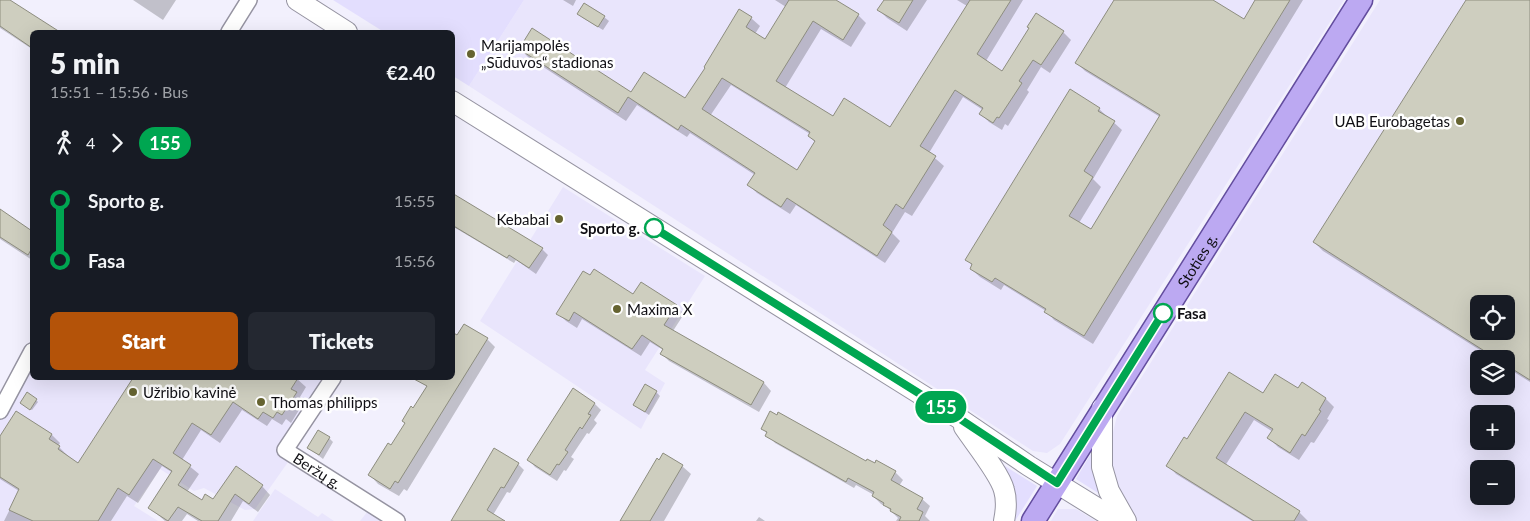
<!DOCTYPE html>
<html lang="en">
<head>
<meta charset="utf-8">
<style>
  :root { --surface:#171b24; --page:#242831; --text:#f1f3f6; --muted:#9ea1a6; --accent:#b45309 }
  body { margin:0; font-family:Lato,sans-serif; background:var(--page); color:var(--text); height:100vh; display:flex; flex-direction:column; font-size:19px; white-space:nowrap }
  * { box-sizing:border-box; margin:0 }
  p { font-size:16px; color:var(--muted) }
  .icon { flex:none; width:28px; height:28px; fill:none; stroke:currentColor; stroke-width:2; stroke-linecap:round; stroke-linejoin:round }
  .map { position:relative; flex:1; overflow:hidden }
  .sheet { position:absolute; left:30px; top:30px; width:425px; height:350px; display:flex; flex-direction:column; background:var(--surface); border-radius:8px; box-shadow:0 5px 20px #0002 }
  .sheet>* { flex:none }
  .badge { padding:0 10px; border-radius:16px; font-size:18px; line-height:32px }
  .buttons { position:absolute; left:1470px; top:295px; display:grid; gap:10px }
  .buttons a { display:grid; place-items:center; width:45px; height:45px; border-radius:8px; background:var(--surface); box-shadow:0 5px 20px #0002; font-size:25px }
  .map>.badge { position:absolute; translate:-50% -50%; box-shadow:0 0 0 2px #fff }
  .legs { display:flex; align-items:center; gap:8px; height:55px; padding:0 20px; font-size:16px }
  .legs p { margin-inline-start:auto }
  .overview { display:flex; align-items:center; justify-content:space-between; height:85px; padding:0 20px }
  h1 { font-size:28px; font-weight:800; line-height:38px }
  .button { display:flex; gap:10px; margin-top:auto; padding:10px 20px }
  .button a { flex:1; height:58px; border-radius:8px; background:var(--accent); color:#fff; font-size:20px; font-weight:800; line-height:58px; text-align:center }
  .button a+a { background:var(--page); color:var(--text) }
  ul { padding:0 20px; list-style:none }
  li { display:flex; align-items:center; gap:18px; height:60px; font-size:19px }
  li i { display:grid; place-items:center; width:8px; height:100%; margin:0 6px; background:currentColor }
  li i::after { content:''; width:12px; height:12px; margin:-6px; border:4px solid; border-radius:50%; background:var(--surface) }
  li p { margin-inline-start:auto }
  li:first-child i { background:linear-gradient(#0000 50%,currentColor 0) }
  li:last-child i { background:linear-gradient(currentColor 50%,#0000 0) }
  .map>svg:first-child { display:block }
  .built { fill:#e9e5fc; fill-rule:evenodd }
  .green { fill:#e3defe }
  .shadow { fill:#0003; fill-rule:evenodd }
  .building { fill:#cecebf; stroke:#8d8d7f; fill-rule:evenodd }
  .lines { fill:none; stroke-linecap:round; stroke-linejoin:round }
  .street-casing { stroke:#9593a1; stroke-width:18 }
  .secondary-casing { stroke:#9593a1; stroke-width:22 }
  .primary-casing { stroke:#634d9e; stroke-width:25 }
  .street { stroke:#fff; stroke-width:15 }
  .secondary { stroke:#fff; stroke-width:20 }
  .primary { stroke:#bca9f2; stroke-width:22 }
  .line-1-casing { stroke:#fff; stroke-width:11 }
  .line-1 { stroke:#00a651; stroke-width:8 }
  .poi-dot { fill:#666431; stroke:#fff; stroke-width:2 }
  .stop-1-dot { fill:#fff; stroke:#00a651; stroke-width:2.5 }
  .labels { text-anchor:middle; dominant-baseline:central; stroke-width:5; stroke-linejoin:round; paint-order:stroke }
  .poi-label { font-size:15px; fill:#100f14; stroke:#fff; text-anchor:start }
  .stop-label { font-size:15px; font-weight:bold; fill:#100f14; stroke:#fff; text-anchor:end }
  .street-label { font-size:15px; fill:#100f14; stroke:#fff }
</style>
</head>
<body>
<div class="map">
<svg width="1530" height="521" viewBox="0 0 1530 521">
  <rect width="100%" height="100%" fill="#f2f0fd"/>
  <!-- built -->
  <path class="built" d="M524,0h820l-284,444 -13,9 -14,-2 -564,-365z
    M1380,0h150v521h-406l8,-12 -11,-10 -14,-23 3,-32 7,-28zM1479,304h27v27h-27zM1479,359h27v27h-27zM1479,414h27v27h-27zM1479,469h27v27h-27z
    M563,187l142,89 -60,94 20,13 -24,46 -161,-108z
    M32,351v27h301l-47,72 7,5 -38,54 -10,1 -41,-22 -10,3 -34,-22 -26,37 24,15h-158v-110z
    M275,489l43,28 4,-4 12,8h-81z
    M1058,509h18l20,12h-45z
    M368,511l15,10h-23z"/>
  <!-- green -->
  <path class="green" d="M333,0h191l-55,86 -16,-10 -1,-44h-68z
    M1096,445l10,53 -30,-19z
    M989,456l48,30 -22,35h-6z"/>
  <!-- shadow -->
  <path class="shadow" d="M0,0h8l50,32h-26v17l-32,-21z
    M133,0h43l-13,20z
    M563,0h13l-3,6z
    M775,0h58l25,15 8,8 -15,24 -30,-18 -36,59 48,30 58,11 76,-123 -10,-6h66l-37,61 17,11 60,-40 8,8 -21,33 -9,-6 -14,23 2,2 -21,34 -3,-2 -3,6 -13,-8 -8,-8 2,-4 -20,-13 -34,56 15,13 -32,50 -7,-4 -13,21 8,8 -15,22 -89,-58 -6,9 -33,-21 -9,-9 7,-9 -65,-42 -3,4 -50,-32 -11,16 -98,-64 -8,-8 111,45 55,6 65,-82 9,8 -5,8 10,6 21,-33zM731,85l79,49 -1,2 7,7 -19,29 -87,-56z
    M885,0h42l-20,31 -20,-13 -8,-8z
    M1115,0h96l33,20 13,-20h46l-210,344 -39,-24 -8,-9 -42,-26 -3,5 -21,-13 -9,-8 2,-3 -6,-6 132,-151 23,21 -29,49 8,8 -22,36 12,8 69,-114 -75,-46 -8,-8z
    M1468,0h62v382l-24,-15v-8h-12l-171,-108 -9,-9zM1479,304h27v27h-27z
    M604,17l5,4 -6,9 -20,-12z
    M452,195l90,54 6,6 -12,19 -20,-14 -2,3 -62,-37z
    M0,211l32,21v28l-32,-21z
    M634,296l42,10 8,8 -11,17 91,52 7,8 -12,21 -90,-51 -8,-8 2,-3 -13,-8 -9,14 -59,-37 -5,9 -11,-7 -8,-8z
    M487,339l8,8 -88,144 -3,-2 -5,7 -21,-12 -8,-9 22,-28 14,-23 -3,-3 11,-11 14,-23 -2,-3 4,-6h22z
    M134,378h162l10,9 -6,10 4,5 -13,21 -5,-4 -4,6 -10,-6 -5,7 -25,-16 -22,33 -19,-13 -19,30 17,14 -12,18 15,10 11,-2 23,-32 26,18 8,9 -12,17 -15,-11 -12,20h-33l-11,-7 -5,7h-17l-15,-13 23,-35 -11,-7 -24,37 -11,-7 -16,25h-107l15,-30 -19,-12v-41l17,-26 35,23 8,8 -2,3 9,9v2l12,7z
    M1302,384l24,15 8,8 -7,12 2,1 -15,23 -3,-1 -12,18 -21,-13 -9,-9 4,-6 -19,-12 -29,46 74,46 9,9h-56l-76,-47 -8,-9 20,-25 75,-45 35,-5z
    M656,392l4,4 -11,19 -15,-10z
    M36,400l2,2 -6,8 -8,-5z
    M595,404l6,6 -7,10 3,3 -8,11 -2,-1 -16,24 3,2 -8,12 -2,-1 -7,11 -22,-14 -6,-7z
    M762,428l133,44 8,8 -4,6 23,13 8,7 -5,10 5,5h-34l2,-3 -11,-11 -6,-3 -8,-8 1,-1 -18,-10 -2,3 -79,-45z
    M329,438l4,4 -10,17 -14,-11z
    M518,464l6,6 -14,23 -3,-1 -14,23 9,6h-49z
    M682,466l9,8 -27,47h-43z
    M759,517l6,4h-9z"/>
  <!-- building -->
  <path class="building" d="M0,0h10l50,32h-28v16l-32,-22z
    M789,0h47l23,14 -16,26 -30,-19 -37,60 57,35 11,-18 46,29 80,-127h41l-34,54 25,17 27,-43 -2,-1 9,-14 28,18 -23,34 -8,-5 -14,21 3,2 -23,35 -2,-1 -4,6 -14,-9 4,-6 -28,-18 -35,56 16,10 -33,53 -7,-5 -13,21 9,7 -15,24 -90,-58 -6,9 -34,-22 8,-12 -74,-48 -3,5 -50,-33 -10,16 -99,-64 13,-21 99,64 13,-20 41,26 20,-30 -1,-1 35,-58 13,8 -6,10 19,12zM722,78l88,54 -2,4 7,5 -18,29 -95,-61z
    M884,0h29l-14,23 -22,-13z
    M1114,0h99l31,19 11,-19h35l-206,336 -40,-24 2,-3 -51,-31 -3,4 -22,-13 2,-5 -7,-4 105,-171 30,19 -2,3 17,10 -31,50 9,6 -24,39 22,13 69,-114 -85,-52z
    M1466,0h64v380l-24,-15v-6h-9l-184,-117zM1479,304h27v27h-27z
    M584,3l21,13 -7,11 -21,-13z
    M452,193l91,55 -14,20 -20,-13 -2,3 -55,-33z
    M0,209l32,22v17l-4,7 -28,-18z
    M594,269l39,25 8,-12 36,23 -13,20 100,57 -13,23 -91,-51 3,-5 -21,-14 -10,14 -58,-37 -5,9 -13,-7 27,-43 7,4z
    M464,324l24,14 -90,145 -3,-2 -5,8 -22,-14 20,-32 3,2 14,-22 -3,-2 9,-15 2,2 14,-22 -15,-8h40v-46l5,3z
    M1229,372l34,21 12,-19 23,14 4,-6 24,16 -7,12 2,1 -16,25 -3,-2 -12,19 -23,-15 6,-9 -28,-17 -29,46 84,53 -6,10h-40l-88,-55 18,-29 3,2z
    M133,378h165l-7,11 6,3 -15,23 -5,-3 -4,6 -10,-6 -5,7 -25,-17 -22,33 -19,-12 -19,30 18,12 -13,20 24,15 3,-6 8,5 23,-33 27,19 -14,19 -14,-10 -17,27h-16l-24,-14 -10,14 -20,-13 24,-37 -19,-12 -24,36 -11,-7 -20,33h-65l-24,-11 10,-21 -19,-12v-41l16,-25 36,23 -3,5 11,7 -2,3 20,14z
    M645,384l12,7 -12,21 -12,-7z
    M573,388l22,15 -7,11 3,1 -9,14 -2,-2 -15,23 3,2 -9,13 -2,-1 -7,11 -23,-15z
    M27,392l10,7 -7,11 -10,-7z
    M770,411l7,4 1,-3 88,49 1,-2 8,4 1,-3 20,11 -5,9 32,18 -6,11 6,3 -4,9h-20l2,-4 -11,-6 1,-2 -8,-4 1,-2 -12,-7 2,-4 -26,-14 -2,4 -81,-46 2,-4 -6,-3z
    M318,430l12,7 -11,18 -12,-7z
    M494,448l25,15 -15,25 -3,-1 -14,23 18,11h-54z
    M663,453l20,12 -33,56h-30l37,-63 2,2z"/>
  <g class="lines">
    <defs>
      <g id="street">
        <path d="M229,32l20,-32"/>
        <path id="s1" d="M333,378l-48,72 112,71"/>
        <path d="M0,411l32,-60"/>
      </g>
      <path id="secondary" d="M297,0l50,32
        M452,101l505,316 72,49 89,55
        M1102,408v59l7,24 17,30
        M964,427c10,15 36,47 40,63 3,10 2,21 0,31"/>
      <g id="primary">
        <path id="s2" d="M1033,521l328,-521"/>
      </g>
    </defs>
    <!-- street casing -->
    <use href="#street" class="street-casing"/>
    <!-- secondary casing -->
    <use href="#secondary" class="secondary-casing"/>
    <!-- primary casing -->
    <use href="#primary" class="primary-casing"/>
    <!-- street -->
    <use href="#street" class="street"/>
    <!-- secondary -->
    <use href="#secondary" class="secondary"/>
    <!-- primary -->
    <use href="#primary" class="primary"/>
  </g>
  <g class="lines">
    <defs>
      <path id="line-1" d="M654,228l303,189 100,66 106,-170"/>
    </defs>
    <!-- line-1 casing -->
    <use href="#line-1" class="line-1-casing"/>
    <!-- line-1 -->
    <use href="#line-1" class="line-1"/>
  </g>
  <!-- markers -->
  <g class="poi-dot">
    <circle cx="471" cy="54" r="5"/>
    <circle cx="1460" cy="121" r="5"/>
    <circle cx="559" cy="219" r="5"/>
    <circle cx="617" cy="309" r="5"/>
    <circle cx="133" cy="392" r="5"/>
    <circle cx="261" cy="402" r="5"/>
  </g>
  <g class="stop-1-dot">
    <circle cx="654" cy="228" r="9"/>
    <circle cx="1163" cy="313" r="9"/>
  </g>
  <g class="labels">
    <!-- poi labels -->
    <g class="poi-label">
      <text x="481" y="45">Marijampolės<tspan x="481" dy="17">„Sūduvos“ stadionas</tspan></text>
      <text x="1450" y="121" text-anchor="end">UAB Eurobagetas</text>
      <text x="549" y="219" text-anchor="end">Kebabai</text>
      <text x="627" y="309">Maxima X</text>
      <text x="143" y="392">Užribio kavinė</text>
      <text x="271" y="402">Thomas philipps</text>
    </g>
    <!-- stop labels -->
    <g class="stop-label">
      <text x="640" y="228">Sporto g.</text>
      <text x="1177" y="313" text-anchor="start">Fasa</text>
    </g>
    <!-- street labels -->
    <g class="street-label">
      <text stroke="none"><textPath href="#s2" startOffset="308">Stoties g.</textPath></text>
      <text stroke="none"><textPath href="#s1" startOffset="125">Beržų g.</textPath></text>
    </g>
  </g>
</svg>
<div class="buttons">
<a><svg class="icon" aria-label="locate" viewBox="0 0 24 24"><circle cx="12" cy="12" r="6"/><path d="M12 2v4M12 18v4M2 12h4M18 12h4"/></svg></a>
<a><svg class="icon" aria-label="layers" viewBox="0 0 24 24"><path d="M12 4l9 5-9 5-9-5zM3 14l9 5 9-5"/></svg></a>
<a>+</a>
<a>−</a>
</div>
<b class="badge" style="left:941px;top:407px;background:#00a651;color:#fff">155</b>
<section class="sheet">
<div class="overview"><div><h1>5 min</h1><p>15:51 – 15:56 · Bus</p></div><b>€2.40</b></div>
<div class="legs"><svg class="icon" aria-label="walk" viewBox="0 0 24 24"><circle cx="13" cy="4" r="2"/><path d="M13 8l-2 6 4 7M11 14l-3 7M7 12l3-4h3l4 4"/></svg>4<svg class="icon" aria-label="forward" viewBox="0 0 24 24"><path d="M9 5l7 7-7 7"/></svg><b class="badge" style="background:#00a651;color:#fff">155</b></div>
<ul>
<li><i style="color:#00a651"></i><b>Sporto g.</b><p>15:55</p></li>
<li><i style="color:#00a651"></i><b>Fasa</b><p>15:56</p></li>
</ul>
<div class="button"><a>Start</a><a>Tickets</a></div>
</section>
</div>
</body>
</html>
